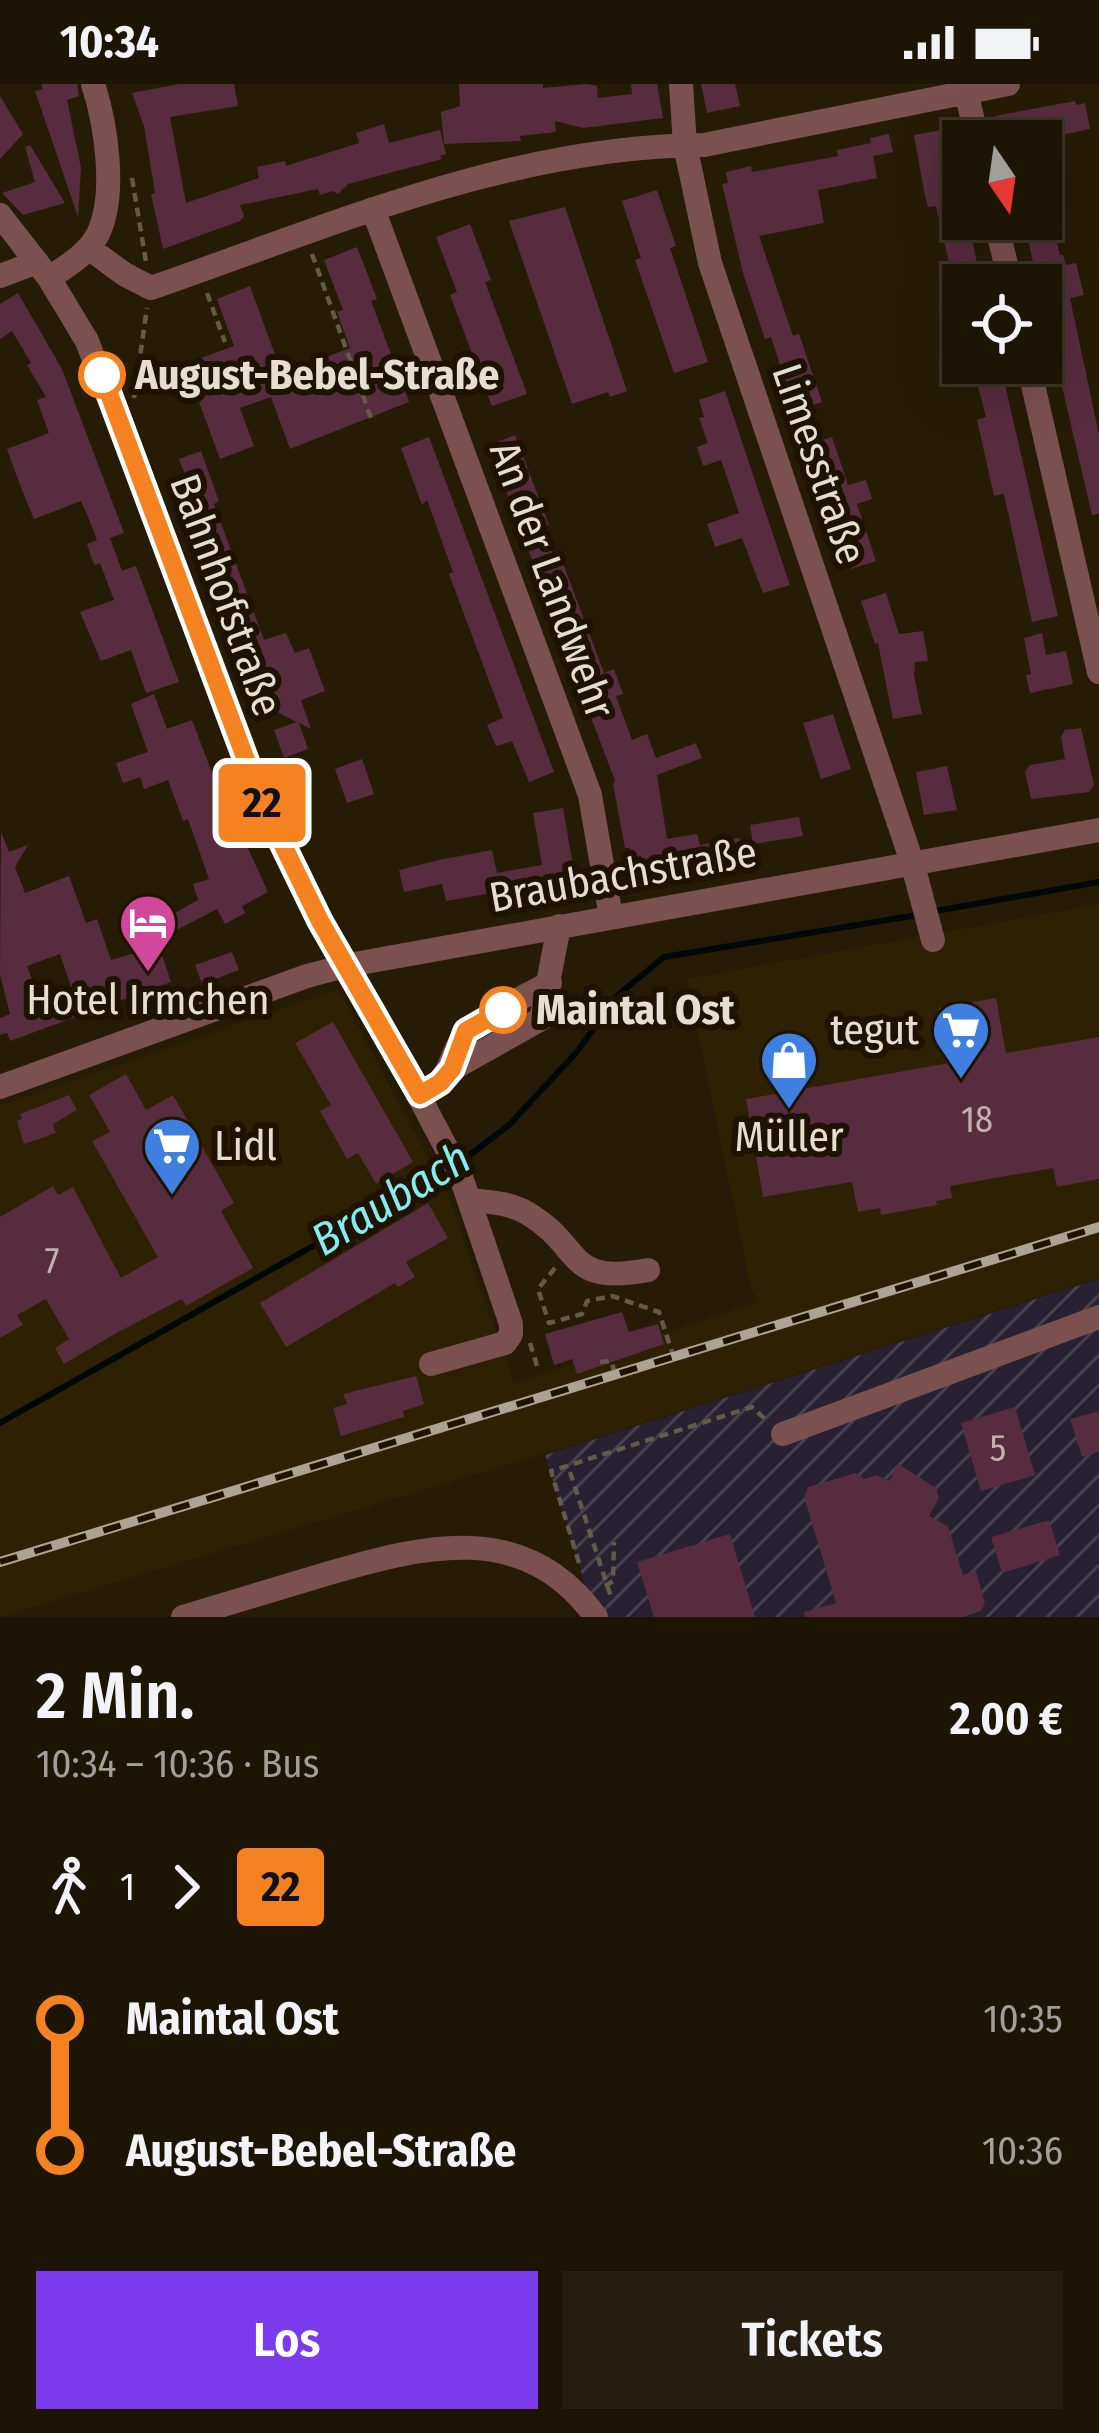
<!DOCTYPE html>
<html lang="de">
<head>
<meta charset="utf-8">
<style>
  :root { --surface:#1c1504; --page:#251e0e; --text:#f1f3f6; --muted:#a09f9a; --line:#3a3426; --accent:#7c3aed }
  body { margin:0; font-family:"Fira Sans Condensed",sans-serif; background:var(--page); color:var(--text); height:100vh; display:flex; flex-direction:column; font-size:45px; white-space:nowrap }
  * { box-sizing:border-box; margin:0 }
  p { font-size:39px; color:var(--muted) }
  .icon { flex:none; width:66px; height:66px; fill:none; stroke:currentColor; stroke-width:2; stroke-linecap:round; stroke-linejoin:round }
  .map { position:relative; height:1533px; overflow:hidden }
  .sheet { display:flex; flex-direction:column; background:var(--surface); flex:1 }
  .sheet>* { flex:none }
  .badge { padding:0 24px; border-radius:9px; font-size:42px; line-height:78px }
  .needle { width:78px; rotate:167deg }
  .fabs { position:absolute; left:942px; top:36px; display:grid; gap:24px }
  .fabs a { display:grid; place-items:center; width:120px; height:120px; border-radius:0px; background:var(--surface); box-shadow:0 12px 48px #0002,0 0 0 3px var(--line); font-size:60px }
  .map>.badge { position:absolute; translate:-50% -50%; box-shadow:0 0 0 6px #fff }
  .legs { display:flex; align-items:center; gap:18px; height:132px; padding:0 36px; font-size:39px }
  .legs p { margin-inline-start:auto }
  .headline { display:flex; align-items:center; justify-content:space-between; height:204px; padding:0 36px }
  h1 { font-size:66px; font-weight:600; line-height:90px }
  .action { display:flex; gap:24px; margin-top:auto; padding:24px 36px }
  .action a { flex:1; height:138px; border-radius:0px; background:var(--accent); color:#fff; font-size:48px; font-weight:600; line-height:138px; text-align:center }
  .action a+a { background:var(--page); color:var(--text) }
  ul { padding:0 36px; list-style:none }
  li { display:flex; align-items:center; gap:42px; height:132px; font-size:45px }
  li i { display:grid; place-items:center; width:18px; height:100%; margin:0 15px; background:currentColor }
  li i::after { content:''; width:30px; height:30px; margin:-15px; border:9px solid; border-radius:50%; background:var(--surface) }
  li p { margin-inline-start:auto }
  li:first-child i { background:linear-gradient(#0000 50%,currentColor 0) }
  li:last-child i { background:linear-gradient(currentColor 50%,#0000 0) }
  .status { display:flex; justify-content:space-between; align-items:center; height:84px; padding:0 60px; background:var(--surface); direction:ltr }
  .status svg { height:33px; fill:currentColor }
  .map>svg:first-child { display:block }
  .built { fill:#2e2003 }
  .industrial { fill:url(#industrial-furrows) }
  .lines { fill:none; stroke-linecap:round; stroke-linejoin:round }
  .stream { stroke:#000809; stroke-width:6 }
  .building { fill:#572c3f; fill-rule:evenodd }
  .path { stroke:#635a47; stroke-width:4.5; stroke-dasharray:9 6; stroke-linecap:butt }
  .minor { stroke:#7b514f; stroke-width:24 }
  .rail-casing { stroke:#aba393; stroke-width:10 }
  .rail { stroke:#1d1300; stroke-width:6; stroke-dasharray:18; stroke-linecap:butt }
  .line-1-casing { stroke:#fff; stroke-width:27 }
  .line-1 { stroke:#f58220; stroke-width:18 }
  .stop-1-dot { fill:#fff; stroke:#f58220; stroke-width:6 }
  .labels { text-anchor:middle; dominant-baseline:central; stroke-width:12; stroke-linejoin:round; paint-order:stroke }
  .number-label { font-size:36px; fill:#c2b2ac }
  .stop-label { font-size:42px; font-weight:bold; fill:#e5ded1; stroke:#1d1300; text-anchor:start }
  .street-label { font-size:42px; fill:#e5ded1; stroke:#1d1300 }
  .poi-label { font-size:42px; fill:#e5ded1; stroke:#1d1300 }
  .water-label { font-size:45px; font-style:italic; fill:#84ecf2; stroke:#1d1300 }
</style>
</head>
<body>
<div class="status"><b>10:34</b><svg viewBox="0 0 49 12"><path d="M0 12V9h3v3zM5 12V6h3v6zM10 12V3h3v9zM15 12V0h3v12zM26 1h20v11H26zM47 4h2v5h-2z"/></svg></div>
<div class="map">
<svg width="1099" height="1533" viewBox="0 0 1099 1533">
  <defs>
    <pattern id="industrial-furrows" width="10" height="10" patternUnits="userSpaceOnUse" patternTransform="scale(3)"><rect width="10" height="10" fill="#272131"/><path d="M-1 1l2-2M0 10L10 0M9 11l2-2" fill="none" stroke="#46414e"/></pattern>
  </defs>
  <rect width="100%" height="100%" fill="#261c06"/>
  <!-- built -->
  <path class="built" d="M1099,820v374l-513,163 -586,176v-511l338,-117 110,206 66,188 245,-81 -8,-14 -64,-309z"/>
  <!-- industrial -->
  <path class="industrial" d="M1099,1195v338h-504l-50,-162z"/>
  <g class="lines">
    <!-- stream -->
    <path class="stream" d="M930,828l169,-30
      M462,1077l47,-36 67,-72 42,-58 46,-38 253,-42
      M0,1339l451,-255"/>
  </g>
  <!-- building -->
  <path class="building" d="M41,0h36l2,12 -12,4 14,68 -3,49 -43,-126 8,-2z
    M179,0h55l4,22 -68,11 16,86 73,-25 -2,-11 28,-6 1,5 73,-23 -3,-10 28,-9 5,19 51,-13 6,24 -6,2 2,3 -94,25 -10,10 -5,-3 -13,4 -2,-6 -78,16 4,11 -4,5 -77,28 -12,-55 4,-1 -11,-67 -12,-33z
    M459,0h84v4l44,-4 10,2 1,12 34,-4 -1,-10h26l6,34 -80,10 -28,-7 1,11 -36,4 1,5 -77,3 -3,-32 19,-6z
    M701,0h34l5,22 -33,7z
    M0,12l23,38 -23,25z
    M1075,17l1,4 9,-2 5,26 -58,12h-31l-6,-25z
    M947,45l16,78v21l6,-1 13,58h-28l-18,-79 -8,1 -4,-16 -10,-56z
    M889,50l4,18 -20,4 4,22 -59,12 6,33 -65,13 34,100 6,-2 23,68 -27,9 -24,-74 -6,2 -22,-66 -21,-89 6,-1 -2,-11 25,-6 1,6 86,-16 -1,-6 34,-7 2,11 -3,-16z
    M30,61l35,58 -42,12 -21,-22 33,-11 -10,-35z
    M657,106l19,56 -6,2 38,114 -34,11 -39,-113 6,-2 -19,-57z
    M565,123l62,184 -17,6 -2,-5 -36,12 -63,-183z
    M1023,135h28l9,36h3l3,10 10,-2 8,32 -14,3 29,137v79l-7,1z
    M470,140l21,56 -6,2 42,112 -35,12 -42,-111 7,-3 -21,-55z
    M357,163l20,52 -6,2 38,101 -119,47 -19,-52 -31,11 14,38 -34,13 -35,-95 49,-18 -17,-47 33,-13 32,88 68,-26 -13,-36 6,-2 -19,-50z
    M18,209l44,76 62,164 -14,5 12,33 14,-5 43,116 -33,11 -15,-43 -30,11 -21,-49 34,-12 -14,-37 -6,2 -7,-21 10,-4 -8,-21 -8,-18 -47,18 -14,-34 -13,-36 42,-16 -12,-33 9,-3 -19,-32 4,-2 -19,-32 -12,8v-35z
    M972,279h28l58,253 -26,6 -28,-128 -10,2 -17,-76 9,-3z
    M725,307l65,194 -27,8 -21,-55 -27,9 -8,-23 32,-11 -18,-53 -18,6 -6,-19 11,-4 -9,-25 5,-1 -5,-17z
    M515,351l34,90 -6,2 11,30 6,-2 44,118 10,-4 9,25 -7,2 16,44 15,-6 9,24 40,-15 6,15 -45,17 10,64 30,-5 3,11 39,-7 8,21 -84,13 -2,-7 -17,4 -3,-13 -9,2 -2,-10h-5l-12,-64 2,-3 -126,-336z
    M429,353l125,335 -25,10 -17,-41 -16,5 -9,-21 16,-7 -54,-144 4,-2 -26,-72 -5,5 -21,-57z
    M832,353l16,48 18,-5 6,19 -15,5 19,57 -25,8 -44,-124z
    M201,367l18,50 -5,3 50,136 22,-7 9,20 14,-5 16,43 -24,9 10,29 -12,-6 9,26 -24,9 -10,-28 23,-8 -30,-15 -75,-195 6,-2 -19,-51z
    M886,509l13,41 24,-3 5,30 -13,1 -1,13 8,39 -29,5 -15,-76 -3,1 -14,-43z
    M1042,549l4,22 20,-4 7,33 -43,9 -4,-18 5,-1 -7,-36z
    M154,610l13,35 25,-9 42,111 5,-2 29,63 -26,14 3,7 -20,11 -8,-15 -67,35 -14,-39 18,-7 8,22 36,-20 -5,-16 16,-5 -21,-60 -5,2 -15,-41 -24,9 -4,-12 -17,6 -7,-20 32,-11 -17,-48z
    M833,630l18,55 -30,10 -18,-56z
    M1081,644l13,57 -5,7 -58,7 -6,-27 5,-7 35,-6 -4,-22 4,-7z
    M362,675l12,35 -27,9 -12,-34z
    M947,682l10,44 -33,5 -8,-43z
    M563,724l13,75 -66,14 -1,-7 -63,11 -4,-17 -38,8 -5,-22 40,-10 53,-10 5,23 45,-8 -9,-52z
    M799,733l4,19 -50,8 -3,-19z
    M1,748l8,20 19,-7 -13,22 10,26 44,-17 17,47 11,-4 14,41 48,-14 12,36 -161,59 -3,-8 -7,2v-17l10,-4 -10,-40zM60,870l14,42 -32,11 -15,-41z
    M232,868l7,18 -37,14 -7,-19z
    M996,914l10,55 93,-16v142l-42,8 -4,-19 -103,18 2,12 -16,3 1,4 -56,10 -1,-7 -22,4 -6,-30 -89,15 -17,-98 203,-36 -10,-55z
    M333,938l80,140 -37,22 -18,-31 -11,6 -27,-48 11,-6 -36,-62z
    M126,990l20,36 27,-15 61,108 -13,8 32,57 -67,38 -4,-7 -62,32 -56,33 -9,-16 14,-9 -23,-40 -29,16 6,10 -23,13v-121l53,-31 5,9 15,-8 48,91 37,-21 -66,-116 18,-9 -21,-37z
    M69,1011l8,15 -24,14 3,9 -32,11 -7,-23 5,-2 -2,-5z
    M428,1119l20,35 -42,24 9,15 -17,10 -3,-4 -109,64 -26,-44z
    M622,1228l7,20 29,-8 6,20 -87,30 -5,-15 -18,6 -9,-31z
    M416,1292l8,28 -21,7 1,6 -63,19 -8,-28 14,-4 -4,-10z
    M1015,1323l20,68 -54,16 -20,-68z
    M1099,1327v41l-17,5 -12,-38z
    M898,1380l38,24 3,10 -10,18 19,10 15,49 13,-4 9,32 -4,8 -18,6h-158l-1,-5 32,-9 -32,-106 4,-10 48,-14 8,6 13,-4 12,6z
    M1049,1436l11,35 -58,18 -11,-36z
    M730,1450l25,83h-101l-17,-55z"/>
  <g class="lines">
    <!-- path -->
    <path class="path" d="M132,94l14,84
      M312,170l59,164
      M207,209l18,49
      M340,298l15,-6
      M134,314l13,-90
      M555,1184l-17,21 11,34 33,-9 5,-13 25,-5 47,16 13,40
      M530,1259l7,23
      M600,1278l11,-1 3,9
      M570,1388l41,125
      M579,1479l-28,-92 201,-64 13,12
      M605,1502l8,-5 1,-39"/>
    <!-- minor -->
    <path class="minor" d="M681,0l4,61 25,118 202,599 21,78
      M966,8l12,49
      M373,125l217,586 21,122
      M0,131l49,63 38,63 174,459 59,121 55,92 85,161 51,150v10l-6,9 -74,21
      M995,135l16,66
      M89,164l35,26 27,14c179,-62 360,-142 553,-143l304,-61
      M0,192l37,-14
      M49,194c18,-12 38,-23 49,-44 19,-39 8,-110 -5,-150
      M1028,279l71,309
      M452,985l89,-50 18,-93
      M0,1003l307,-111 42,-11 750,-135
      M420,1011c35,-19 26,-34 45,-61 8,-13 68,-42 85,-51
      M471,1116c19,2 39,3 56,13 58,34 37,73 121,57
      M783,1350l316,-117
      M183,1533c48,-14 95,-29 143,-43 99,-29 199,-55 270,43"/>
    <defs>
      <path id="rail" d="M0,1478l1099,-335"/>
    </defs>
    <!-- rail casing -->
    <use href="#rail" class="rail-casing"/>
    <!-- rail -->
    <use href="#rail" class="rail"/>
  </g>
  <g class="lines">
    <defs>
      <path id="line-1" d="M102,291l159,425 59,121 100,174 20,-12 12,-14 14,-38 37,-21"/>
    </defs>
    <!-- line-1 casing -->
    <use href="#line-1" class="line-1-casing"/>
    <!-- line-1 -->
    <use href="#line-1" class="line-1"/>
  </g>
  <!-- icons -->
  <defs>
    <symbol id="hotel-pin" viewBox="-11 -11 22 30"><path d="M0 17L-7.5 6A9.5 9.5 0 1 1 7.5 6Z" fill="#d1479c" stroke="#1d1300"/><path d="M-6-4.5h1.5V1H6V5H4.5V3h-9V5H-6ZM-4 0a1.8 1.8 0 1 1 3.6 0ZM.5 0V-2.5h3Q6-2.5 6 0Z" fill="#fff"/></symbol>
    <symbol id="supermarket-pin" viewBox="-11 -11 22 30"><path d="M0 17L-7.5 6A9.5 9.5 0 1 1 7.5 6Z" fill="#3f7fe0" stroke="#1d1300"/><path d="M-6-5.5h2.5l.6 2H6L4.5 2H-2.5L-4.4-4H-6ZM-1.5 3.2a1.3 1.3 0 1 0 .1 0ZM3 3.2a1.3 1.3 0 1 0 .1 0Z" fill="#fff"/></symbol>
    <symbol id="shop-pin" viewBox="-11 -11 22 30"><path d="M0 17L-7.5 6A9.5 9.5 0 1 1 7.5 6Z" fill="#3f7fe0" stroke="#1d1300"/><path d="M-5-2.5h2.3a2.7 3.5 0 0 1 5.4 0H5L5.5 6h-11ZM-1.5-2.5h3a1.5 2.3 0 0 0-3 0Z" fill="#fff"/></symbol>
  </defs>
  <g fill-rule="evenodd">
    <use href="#hotel-pin" x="115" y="806" width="66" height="90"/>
    <use href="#supermarket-pin" x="928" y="913" width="66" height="90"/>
    <use href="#shop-pin" x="756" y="943" width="66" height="90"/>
    <use href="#supermarket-pin" x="139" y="1029" width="66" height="90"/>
  </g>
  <!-- markers -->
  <g class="stop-1-dot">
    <circle cx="102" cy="291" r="21"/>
    <circle cx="503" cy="926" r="21"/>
  </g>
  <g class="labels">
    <!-- number labels -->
    <g class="number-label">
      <text x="977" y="1036">18</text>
      <text x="52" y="1177">7</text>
      <text x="998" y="1365">5</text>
    </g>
    <!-- stop labels -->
    <g class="stop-label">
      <text x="135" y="291">August-Bebel-Straße</text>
      <text x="536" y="926">Maintal Ost</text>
    </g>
    <!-- street labels -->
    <g class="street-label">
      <text transform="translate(819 380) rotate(71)">Limesstraße</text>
      <text transform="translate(552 496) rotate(70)">An der Landwehr</text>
      <text transform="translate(226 511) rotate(70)">Bahnhofstraße</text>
      <text transform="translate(623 791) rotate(-10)">Braubachstraße</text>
    </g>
    <!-- poi labels -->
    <g class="poi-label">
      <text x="148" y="916">Hotel Irmchen</text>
      <text x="919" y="946" text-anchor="end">tegut</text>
      <text x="789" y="1053">Müller</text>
      <text x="214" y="1062" text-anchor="start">Lidl</text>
    </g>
    <!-- water labels -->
    <g class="water-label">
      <text transform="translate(391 1115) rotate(-31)">Braubach</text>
    </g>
  </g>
</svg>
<div class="fabs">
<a><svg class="needle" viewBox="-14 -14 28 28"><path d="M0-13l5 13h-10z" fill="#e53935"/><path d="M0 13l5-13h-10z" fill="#a09f9a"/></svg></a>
<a><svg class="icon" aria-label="locate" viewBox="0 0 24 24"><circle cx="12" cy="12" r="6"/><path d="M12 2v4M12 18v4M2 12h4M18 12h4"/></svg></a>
</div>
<b class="badge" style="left:262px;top:719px;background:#f58220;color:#111">22</b>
</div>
<section class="sheet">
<div class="headline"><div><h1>2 Min.</h1><p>10:34 – 10:36 · Bus</p></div><b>2.00 €</b></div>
<div class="legs"><svg class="icon" aria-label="walk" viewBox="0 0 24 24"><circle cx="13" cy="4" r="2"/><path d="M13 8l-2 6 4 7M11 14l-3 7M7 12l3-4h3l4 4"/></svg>1<svg class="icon" aria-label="forward" viewBox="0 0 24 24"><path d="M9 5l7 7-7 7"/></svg><b class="badge" style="background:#f58220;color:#111">22</b></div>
<ul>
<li><i style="color:#f58220"></i><b>Maintal Ost</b><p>10:35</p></li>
<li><i style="color:#f58220"></i><b>August-Bebel-Straße</b><p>10:36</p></li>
</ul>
<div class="action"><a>Los</a><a>Tickets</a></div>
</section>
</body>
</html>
